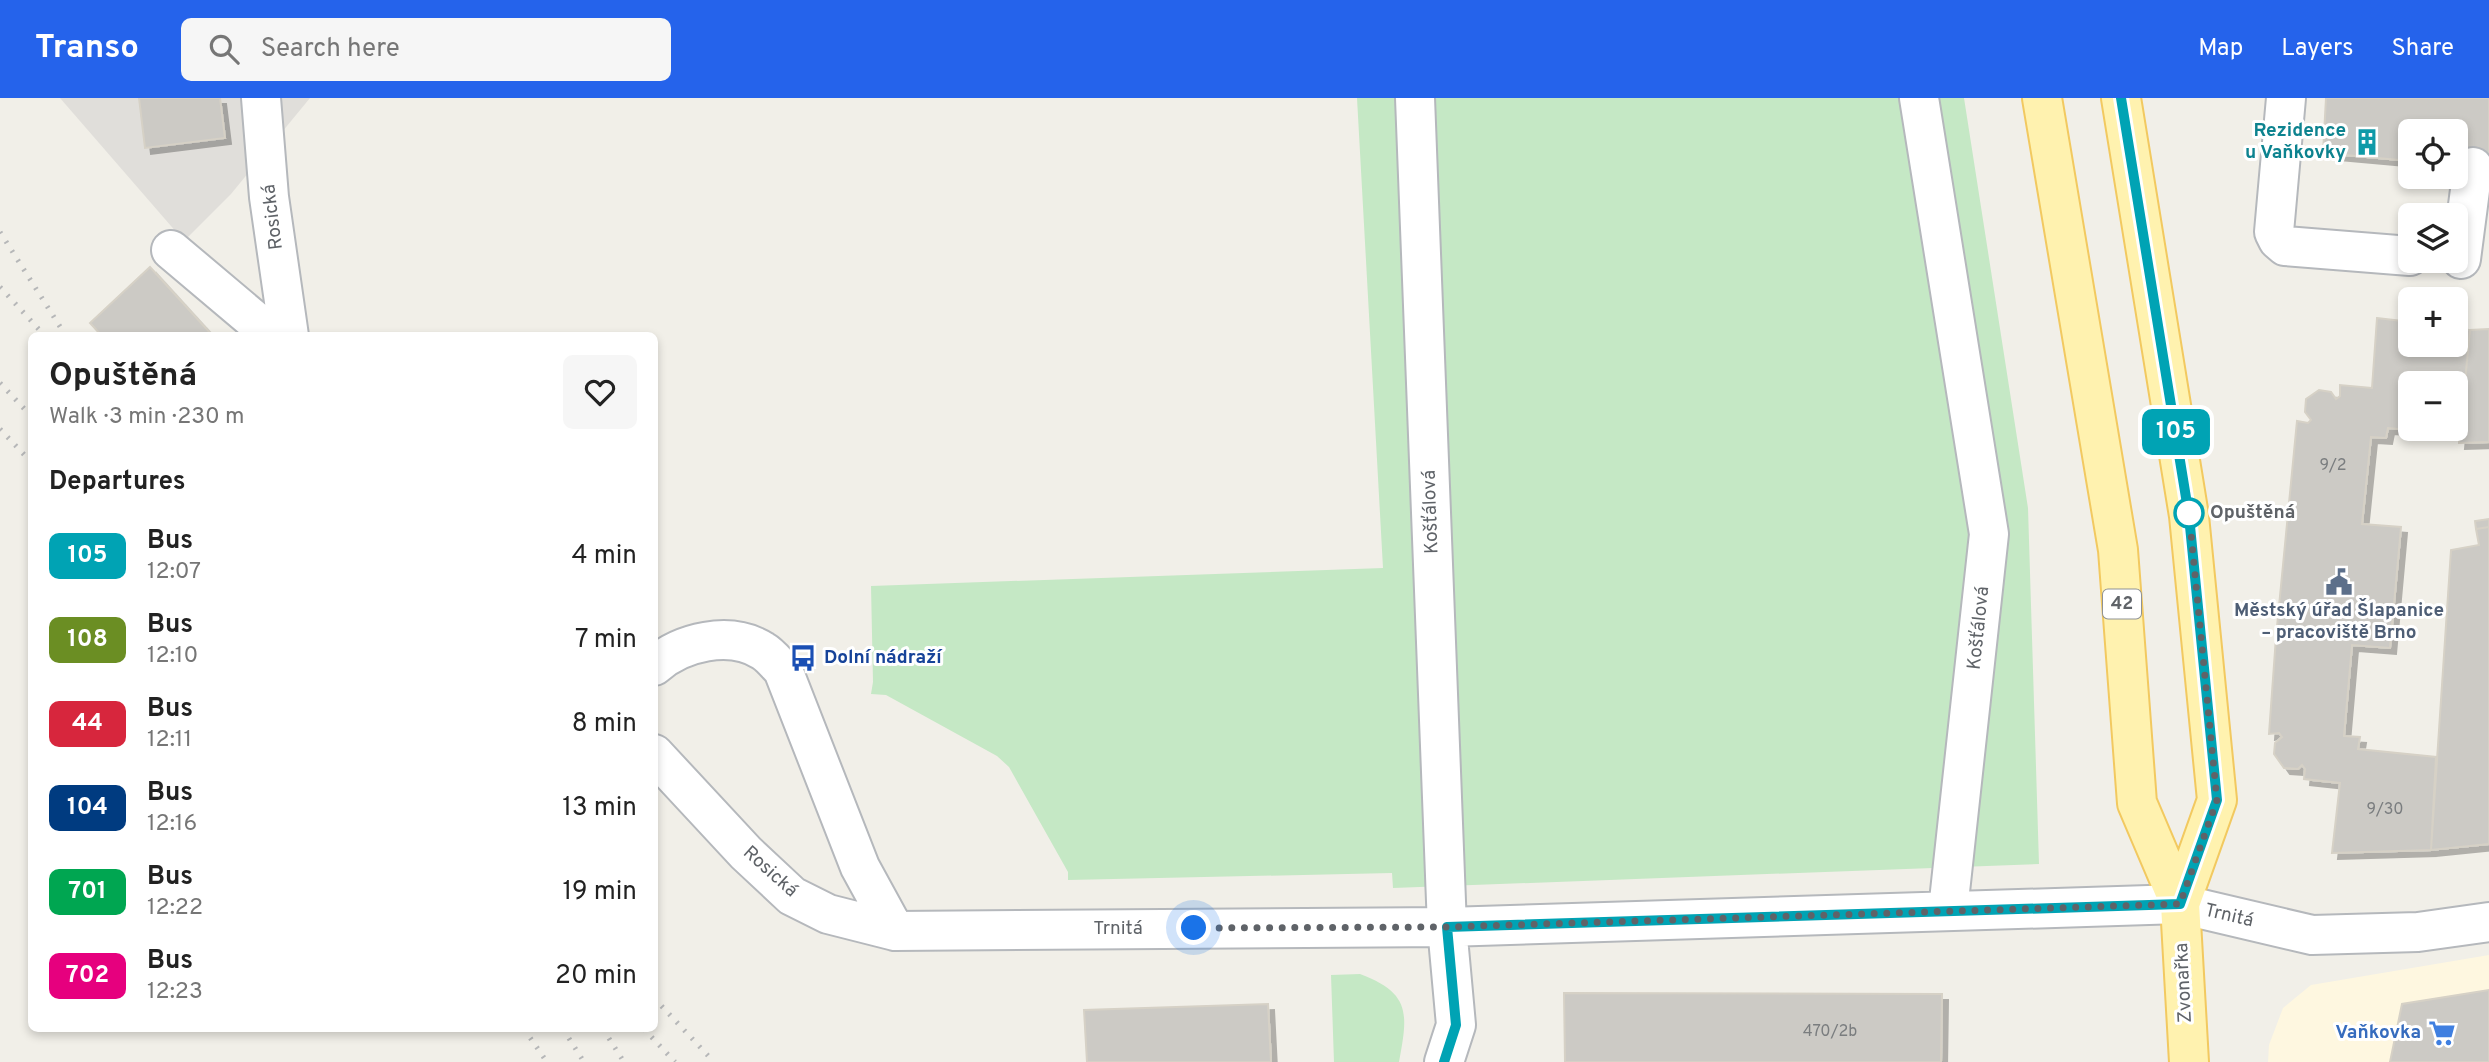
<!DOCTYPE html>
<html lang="en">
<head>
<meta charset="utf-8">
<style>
  :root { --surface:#fff; --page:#f6f6f6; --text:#222; --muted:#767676; --accent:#2563eb }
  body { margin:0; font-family:Overpass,sans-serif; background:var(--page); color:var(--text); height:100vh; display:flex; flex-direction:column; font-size:26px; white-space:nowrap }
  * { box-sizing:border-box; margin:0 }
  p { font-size:23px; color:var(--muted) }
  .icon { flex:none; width:38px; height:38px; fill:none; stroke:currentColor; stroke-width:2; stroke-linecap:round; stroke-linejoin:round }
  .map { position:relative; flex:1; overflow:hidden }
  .sheet { position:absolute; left:28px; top:234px; width:630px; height:700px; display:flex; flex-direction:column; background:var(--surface); border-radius:10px; box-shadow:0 4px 10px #0003 }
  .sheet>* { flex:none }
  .badge { padding:0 14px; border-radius:10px; font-size:24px; line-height:46px }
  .fabs { position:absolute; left:2398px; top:21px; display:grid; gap:14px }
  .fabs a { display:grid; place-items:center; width:70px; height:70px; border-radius:10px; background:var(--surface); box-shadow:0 4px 10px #0003; font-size:35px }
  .you { position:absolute; width:35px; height:35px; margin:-18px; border:5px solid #fff; border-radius:50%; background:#1a73e8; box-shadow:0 0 0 10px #1a73e833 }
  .map>.badge { position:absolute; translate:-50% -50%; box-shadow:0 0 0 4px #fff }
  h2 { padding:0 21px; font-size:26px; line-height:63px }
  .round { display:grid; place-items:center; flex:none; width:74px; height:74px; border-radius:10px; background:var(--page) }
  .overview { display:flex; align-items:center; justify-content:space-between; height:119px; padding:0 21px }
  h1 { font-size:33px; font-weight:700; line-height:52px }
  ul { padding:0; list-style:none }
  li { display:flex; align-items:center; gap:21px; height:84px; padding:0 21px }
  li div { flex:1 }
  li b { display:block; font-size:26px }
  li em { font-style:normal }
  li .badge { min-width:77px; font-weight:700; text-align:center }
  header { display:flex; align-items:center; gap:42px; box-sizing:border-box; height:98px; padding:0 35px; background:var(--accent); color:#fff }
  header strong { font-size:33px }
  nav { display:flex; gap:38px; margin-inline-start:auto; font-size:24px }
  .search { width:490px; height:63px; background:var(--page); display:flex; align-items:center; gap:18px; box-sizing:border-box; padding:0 24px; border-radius:10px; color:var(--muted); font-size:26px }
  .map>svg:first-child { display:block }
  .commercial { fill:#fef7e0 }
  .industrial { fill:#e0deda }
  .green { fill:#c5e8c5 }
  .building { fill:#cccac5; stroke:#d6d1c6; stroke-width:2; fill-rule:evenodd; filter:url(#shadow) }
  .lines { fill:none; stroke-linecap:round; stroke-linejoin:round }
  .minor-casing { stroke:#b5b8bc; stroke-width:42 }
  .major-casing { stroke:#f2c960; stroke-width:42 }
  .minor { stroke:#fff; stroke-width:38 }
  .major { stroke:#fff2af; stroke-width:38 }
  .rail { stroke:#b6b7b8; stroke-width:5; stroke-dasharray:2 9; stroke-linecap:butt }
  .line-casing { stroke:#fff; stroke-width:16 }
  .line { stroke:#00a3b4; stroke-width:10 }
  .walk { stroke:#5f6368; stroke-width:7; stroke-dasharray:0 12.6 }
  .stop-dot { fill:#fff; stroke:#00a3b4; stroke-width:3.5 }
  .labels { text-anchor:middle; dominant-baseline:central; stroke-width:6; stroke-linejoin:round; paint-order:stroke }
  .number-label { font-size:16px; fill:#7a7d7f }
  .shield { fill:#fff; stroke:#8f9295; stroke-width:2 }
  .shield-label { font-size:18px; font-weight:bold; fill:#5f6368 }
  .culture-label { font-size:19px; font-weight:bold; fill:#0d838f; stroke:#fff; text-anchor:end }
  .street-label { font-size:19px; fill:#5f6368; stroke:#fff }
  .stop-label { font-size:19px; font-weight:bold; fill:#5f6368; stroke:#fff; text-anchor:start }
  .service-label { font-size:19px; font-weight:bold; fill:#4e5e75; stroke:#fff }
  .transit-label { font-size:19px; font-weight:bold; fill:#164399; stroke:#fff; text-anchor:start }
  .shop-label { font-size:19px; font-weight:bold; fill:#366cbe; stroke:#fff; text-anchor:end }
</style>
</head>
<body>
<header>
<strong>Transo</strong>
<div class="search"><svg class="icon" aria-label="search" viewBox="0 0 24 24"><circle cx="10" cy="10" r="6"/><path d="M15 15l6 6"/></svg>Search here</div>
<nav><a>Map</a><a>Layers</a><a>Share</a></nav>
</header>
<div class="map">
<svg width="2489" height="964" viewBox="0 0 2489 964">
  <defs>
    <filter id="shadow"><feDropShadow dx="6" dy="6" stdDeviation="0" flood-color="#0004"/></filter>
  </defs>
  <rect width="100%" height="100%" fill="#f1efe8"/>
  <!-- commercial -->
  <path class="commercial" d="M2489,857v107h-221l1,-17 14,-37 28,-23z"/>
  <!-- industrial -->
  <path class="industrial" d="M60,0h250l-79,96 -47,47z"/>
  <!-- green -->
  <path class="green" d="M1357,0h607l64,410 11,356 -646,24 -1,-15 -324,7v-8l-59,-105 -12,-11 -111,-61 -15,-1 2,-12 -2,-96 512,-18z
    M1360,876c51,19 48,40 39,88h-65l-3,-87z"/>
  <!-- building -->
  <path class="building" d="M139,0h81l5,40 -80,10z
    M2326,0h163v71l-34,-3v-35h-45v30l-87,-8z
    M150,169l63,69h-111l-12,-13z
    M2377,220l33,4v23h45v-17l15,2 -10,104 -72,-6 -2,10 -15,-1 -9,87 39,3 -11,121 -38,-3 -8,91 16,1 -2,12 78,8 -5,93 -99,3 8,-70 -36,-4 1,-10 -3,-4 -4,4 -14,-1 -10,-14 1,-11 7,-6 -3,-4 -10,1 7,-97 21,-216 11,2 3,-3 -6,-8 1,-13 13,-9 12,2 5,7 4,-3v-11l32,3zM2410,285h45v46h-45z
    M2489,231v113l-30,1 11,-113z
    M2489,421v8l-13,2 -1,-8z
    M2489,429v317l-58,6 20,-300 28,-5 -3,-16z
    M2489,892v72h-99l12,-58z
    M1564,895l378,1 -1,68h-376z
    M1268,906l3,58h-184l-3,-52z"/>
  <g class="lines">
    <defs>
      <path id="minor" d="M261,0l8,99 20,139
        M1415,0l32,829 9,98 -12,37
        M1919,0l70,436 -41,376
        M2286,0l-12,134 4,8 7,6 125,10
        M171,152l102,86
        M2461,161l12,-92
        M654,568c27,-24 76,-36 109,-15 7,4 14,13 20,19l77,197 35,64
        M654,656l92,99 46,43 36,18 67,17 552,-4 733,-23 132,31 106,-3 71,-10"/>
      <path id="major" d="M2042,0l76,452 19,253 43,101 9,158
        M2121,0l68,418 28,284 -37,104"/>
    </defs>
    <!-- minor casing -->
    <use href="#minor" class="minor-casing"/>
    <!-- major casing -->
    <use href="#major" class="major-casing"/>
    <!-- minor -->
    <use href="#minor" class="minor"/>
    <!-- major -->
    <use href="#major" class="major"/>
    <!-- rail -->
    <path class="rail" d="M0,134l66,104
      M0,189l45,49
      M0,285l32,34
      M0,331l32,34
      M654,900l60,64
      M524,931l23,33
      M563,931l21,33
      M603,931l21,33
      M644,931l31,33"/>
  </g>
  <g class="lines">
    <defs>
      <path id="line" d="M1444,964l12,-37 -9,-98 733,-23 37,-104 -28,-284 -68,-418"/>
    </defs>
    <!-- line casing -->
    <use href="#line" class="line-casing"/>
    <!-- line -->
    <use href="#line" class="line"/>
    <!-- walk -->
    <path class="walk" d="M1194,830l253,-1 733,-23 37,-104 -28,-287"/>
  </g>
  <!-- icons -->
  <defs>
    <symbol id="building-bare" viewBox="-9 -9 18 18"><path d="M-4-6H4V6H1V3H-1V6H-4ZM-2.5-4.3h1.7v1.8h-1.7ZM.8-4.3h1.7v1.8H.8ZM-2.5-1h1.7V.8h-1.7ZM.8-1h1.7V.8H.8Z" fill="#0f9aa8" stroke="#fff" stroke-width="2.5" paint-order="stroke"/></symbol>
    <symbol id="civic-bare" viewBox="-9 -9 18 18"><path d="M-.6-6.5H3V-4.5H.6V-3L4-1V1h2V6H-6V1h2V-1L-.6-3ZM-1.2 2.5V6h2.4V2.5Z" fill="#5c6f8a" stroke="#fff" stroke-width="2.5" paint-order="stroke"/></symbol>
    <symbol id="bus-bare" viewBox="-9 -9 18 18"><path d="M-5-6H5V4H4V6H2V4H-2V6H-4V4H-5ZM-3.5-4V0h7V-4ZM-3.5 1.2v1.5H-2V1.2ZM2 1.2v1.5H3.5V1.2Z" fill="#1a4fb4" stroke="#fff" stroke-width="2.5" paint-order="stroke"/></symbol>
    <symbol id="supermarket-bare" viewBox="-9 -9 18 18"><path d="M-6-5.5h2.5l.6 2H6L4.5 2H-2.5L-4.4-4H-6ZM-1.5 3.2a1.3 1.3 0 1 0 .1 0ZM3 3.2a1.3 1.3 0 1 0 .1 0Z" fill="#3f7fe0" stroke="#fff" stroke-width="2.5" paint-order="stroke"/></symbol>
  </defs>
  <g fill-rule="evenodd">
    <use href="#building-bare" x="2348" y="25" width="38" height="38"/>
    <use href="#civic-bare" x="2320" y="465" width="38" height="38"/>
    <use href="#bus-bare" x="784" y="541" width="38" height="38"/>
    <use href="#supermarket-bare" x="2423" y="916" width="38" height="38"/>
  </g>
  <!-- markers -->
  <circle class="stop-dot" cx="2189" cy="415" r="14"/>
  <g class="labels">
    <!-- number labels -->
    <g class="number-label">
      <text x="2333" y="368">9/2</text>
      <text x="2385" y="712">9/30</text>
      <text x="1830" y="934">470/2b</text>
    </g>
    <!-- shield labels -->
    <rect class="shield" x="2103" y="491.5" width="38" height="29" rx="5"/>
    <g class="shield-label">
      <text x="2122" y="506">42</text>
    </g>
    <!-- culture labels -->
    <g class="culture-label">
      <text x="2346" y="33">Rezidence<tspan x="2346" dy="22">u Vaňkovky</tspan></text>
    </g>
    <!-- street labels -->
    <g class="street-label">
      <text transform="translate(273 119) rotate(-97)">Rosická</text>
      <text transform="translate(1431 414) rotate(-92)">Košťálová</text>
      <text transform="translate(1979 530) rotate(-84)">Košťálová</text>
      <text transform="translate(770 774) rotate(42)">Rosická</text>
      <text transform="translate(2229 818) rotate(13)">Trnitá</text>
      <text x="1118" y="831">Trnitá</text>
      <text transform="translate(2184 885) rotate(-93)">Zvonařka</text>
    </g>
    <!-- stop labels -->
    <g class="stop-label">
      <text x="2210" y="415">Opuštěná</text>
    </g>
    <!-- service labels -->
    <g class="service-label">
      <text x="2339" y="513">Městský úřad Šlapanice<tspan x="2339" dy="22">– pracoviště Brno</tspan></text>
    </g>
    <!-- transit labels -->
    <g class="transit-label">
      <text x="824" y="560">Dolní nádraží</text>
    </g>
    <!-- shop labels -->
    <g class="shop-label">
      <text x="2421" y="935">Vaňkovka</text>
    </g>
  </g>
</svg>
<div class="fabs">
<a><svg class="icon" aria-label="locate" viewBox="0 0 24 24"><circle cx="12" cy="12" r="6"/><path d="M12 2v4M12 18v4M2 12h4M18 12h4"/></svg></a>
<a><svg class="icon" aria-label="layers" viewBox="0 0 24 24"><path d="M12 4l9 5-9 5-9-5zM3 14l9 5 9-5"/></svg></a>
<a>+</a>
<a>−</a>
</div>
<div class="you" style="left:1194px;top:830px"></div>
<b class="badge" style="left:2176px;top:334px;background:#00a3b4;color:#fff">105</b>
<section class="sheet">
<div class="overview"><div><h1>Opuštěná</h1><p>Walk · 3 min · 230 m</p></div><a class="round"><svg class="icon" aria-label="heart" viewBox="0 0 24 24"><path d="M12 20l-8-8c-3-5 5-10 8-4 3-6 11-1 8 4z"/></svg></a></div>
<h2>Departures</h2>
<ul>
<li><span class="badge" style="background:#00a3b4;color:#fff">105</span><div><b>Bus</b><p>12:07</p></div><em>4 min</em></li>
<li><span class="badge" style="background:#6b8e23;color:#fff">108</span><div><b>Bus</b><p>12:10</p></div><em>7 min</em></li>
<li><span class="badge" style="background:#d7263d;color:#fff">44</span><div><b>Bus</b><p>12:11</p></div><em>8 min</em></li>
<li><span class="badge" style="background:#003b80;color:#fff">104</span><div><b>Bus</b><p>12:16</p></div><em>13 min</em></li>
<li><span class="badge" style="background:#00a651;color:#fff">701</span><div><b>Bus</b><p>12:22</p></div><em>19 min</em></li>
<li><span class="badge" style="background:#e6007e;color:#fff">702</span><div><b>Bus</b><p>12:23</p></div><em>20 min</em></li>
</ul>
</section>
</div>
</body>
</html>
